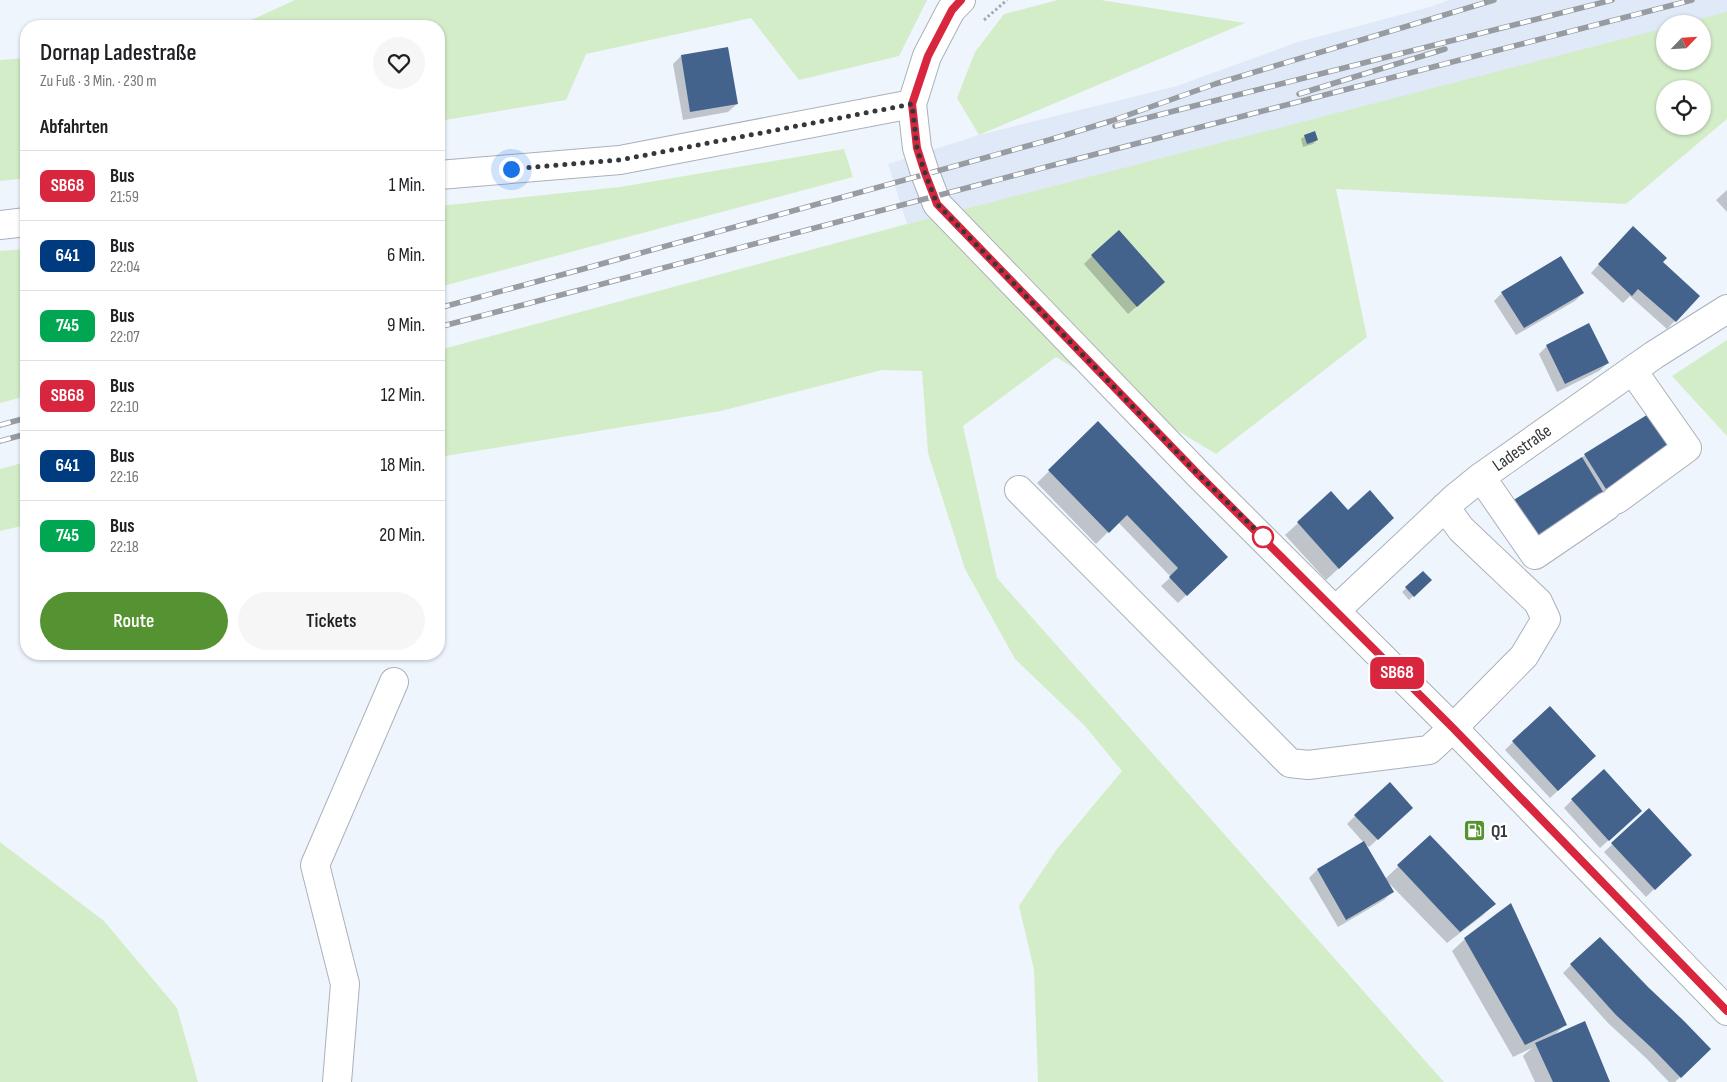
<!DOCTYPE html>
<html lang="de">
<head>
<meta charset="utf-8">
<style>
  :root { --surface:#fff; --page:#f6f6f6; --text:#202124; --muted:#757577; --line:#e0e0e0; --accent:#559232 }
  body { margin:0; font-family:"Sofia Sans Condensed",sans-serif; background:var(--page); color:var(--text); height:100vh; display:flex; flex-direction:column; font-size:19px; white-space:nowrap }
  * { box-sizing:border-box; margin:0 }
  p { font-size:16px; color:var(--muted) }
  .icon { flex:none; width:28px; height:28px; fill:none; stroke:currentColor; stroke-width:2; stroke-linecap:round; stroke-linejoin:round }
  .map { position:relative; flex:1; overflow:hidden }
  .side { position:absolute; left:20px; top:20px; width:425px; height:640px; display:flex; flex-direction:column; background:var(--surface); border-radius:20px; box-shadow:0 1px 4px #0004 }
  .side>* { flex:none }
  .badge { padding:0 10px; border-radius:8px; font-size:18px; line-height:32px }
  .needle { width:32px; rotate:65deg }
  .fabs { position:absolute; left:1656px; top:15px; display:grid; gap:10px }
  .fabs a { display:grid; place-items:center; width:55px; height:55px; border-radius:50%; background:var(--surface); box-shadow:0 1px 4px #0004; font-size:25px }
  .you { position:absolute; width:25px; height:25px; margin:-12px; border:4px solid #fff; border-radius:50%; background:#1a73e8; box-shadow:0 0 0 8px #1a73e833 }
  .map>.badge { position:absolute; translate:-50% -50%; box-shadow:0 0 0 2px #fff }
  h2 { padding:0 20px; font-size:19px; line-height:45px }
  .round { display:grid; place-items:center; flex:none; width:52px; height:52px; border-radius:26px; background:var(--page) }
  .head { display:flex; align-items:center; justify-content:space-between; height:85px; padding:0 20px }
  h1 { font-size:24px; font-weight:600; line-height:38px }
  .cta { display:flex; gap:10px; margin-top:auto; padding:10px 20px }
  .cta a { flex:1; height:58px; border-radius:30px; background:var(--accent); color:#fff; font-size:20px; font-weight:600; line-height:58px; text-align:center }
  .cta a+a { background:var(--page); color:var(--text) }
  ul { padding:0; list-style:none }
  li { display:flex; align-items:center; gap:15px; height:70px; padding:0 20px; border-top:1px solid var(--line) }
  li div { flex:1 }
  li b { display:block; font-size:19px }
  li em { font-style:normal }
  li .badge { min-width:55px; font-weight:700; text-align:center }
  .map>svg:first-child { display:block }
  .built { fill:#e0e9f8 }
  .green { fill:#d4edc9; fill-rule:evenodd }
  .shadow { fill:#0003 }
  .building { fill:#43628c }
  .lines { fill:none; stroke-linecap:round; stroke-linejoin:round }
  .minor-casing { stroke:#abb1ba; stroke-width:30 }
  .major-casing { stroke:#abb1ba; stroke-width:30 }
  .path { stroke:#a5aab0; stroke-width:3; stroke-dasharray:2.5 2.5; stroke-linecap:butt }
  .minor { stroke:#fff; stroke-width:28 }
  .major { stroke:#fff; stroke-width:28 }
  .rail-casing { stroke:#979ca2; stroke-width:5.5 }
  .rail { stroke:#fff; stroke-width:4; stroke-dasharray:11; stroke-linecap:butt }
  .line-casing { stroke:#fff; stroke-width:11 }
  .line { stroke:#d7263d; stroke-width:8 }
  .walk { stroke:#35383b; stroke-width:5; stroke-dasharray:0 9 }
  .stop-dot { fill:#fff; stroke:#d7263d; stroke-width:2.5 }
  .labels { text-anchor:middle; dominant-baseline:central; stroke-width:5; stroke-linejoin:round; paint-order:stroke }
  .street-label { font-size:18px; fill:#35383b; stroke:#fff }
  .poi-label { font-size:18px; font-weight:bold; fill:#35383b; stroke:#fff; text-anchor:start }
</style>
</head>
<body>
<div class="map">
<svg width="1727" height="1082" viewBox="0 0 1727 1082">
  <rect width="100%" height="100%" fill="#eef5fd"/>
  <!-- built -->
  <path class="built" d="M1449,0h278v27l-25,-3h-37v18l-758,182 -19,-60 91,-29 198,-49 121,-44 132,-35z"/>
  <!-- green -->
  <path class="green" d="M295,0h632l-28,56 -100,24 -48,-62 -165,36 -20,46 -127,21v-95h-201z
    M1058,0h43l144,23 -266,112 -22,-37 18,-46 29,-38z
    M1727,12v107l-101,85 -290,-15 31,148 -151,117 -160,-97 -93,69 34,152 447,504h-406l-4,-112 -15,-64 38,-57 65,-78 -37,-45 -70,-67 -50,-90 -37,-116 -6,-82 -40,-1 -161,41 -282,46v-107l468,-126 758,-196v33h37v-37h-22zM1665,89h37v37h-37z
    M26,58v120l-26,3v-121z
    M844,149l9,28 -414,110v-81l181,-19z
    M26,249v147l-26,7v-152z
    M1727,340v96l-55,-60z
    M26,462v63l-26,6v-62z
    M0,842l104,79 73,87 21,74h-198z"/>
  <!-- shadow -->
  <path class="shadow" d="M681,56l56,48 -9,8 -45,8 -10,-56z
    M1305,136l12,4 -4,4 -10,3 -2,-8z
    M1727,190v22l-11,-12z
    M1625,236l36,26 38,34 -32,33 -37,-33 -7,7 -32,-30z
    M1092,256l64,34 -28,24 -44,-50z
    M1502,293h81l-8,8 -59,34 -22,-34z
    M1547,346l61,17 -9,8 -42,21 -18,-38z
    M1098,423l128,134 -48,46 -17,-17 10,-9 -53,-55 -22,22 -59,-61z
    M1585,455l77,1 -60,37 -23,-33z
    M1331,493l17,19 33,18 -55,50 -41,-45z
    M1423,572l7,8 -21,20 -7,-8z
    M1513,742l74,22 -37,34 -45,-48z
    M1572,800l60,19 -32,29 -36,-40z
    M1649,810l33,52 -36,35 -42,-45z
    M1355,816h48l-34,31 -4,-3 20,35 45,-43 64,68 -12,12 -35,27 -61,-63 6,12 -8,8 -46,27 -29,-49 8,-8 47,-27 -17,-19z
    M1465,939l100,85 -11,12 55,46h-74l-12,-26 9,-8 -19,9 -61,-106z
    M1571,965l138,84 -34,33h-6l-23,-24 -38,-35 -45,-50z"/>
  <!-- building -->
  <path class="building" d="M728,47l10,57 -48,8 -9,-57z
    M1315,131l3,9 -11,4 -3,-9z
    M1633,226l34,32 -4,4 37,34 -24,26 -38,-33 -6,7 -34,-32z
    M1119,230l46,52 -28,25 -46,-52z
    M1561,256l23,37 -60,35 -23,-36z
    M1589,323l20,40 -44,21 -19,-39z
    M1650,413l22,35 -66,41 -22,-35z
    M1098,421l130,136 -41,39 -18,-19 9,-9 -51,-53 -18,18 -61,-63z
    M1582,457l23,38 -69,44 -24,-38z
    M1370,490l24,28 -55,51 -42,-47 34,-31 17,19z
    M1423,571l9,9 -18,17 -9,-10z
    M1550,706l46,50 -38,35 -46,-50z
    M1604,769l38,42 -33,30 -38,-42z
    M1390,782l23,26 -35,32 -24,-25z
    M1649,808l43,47 -37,35 -44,-47z
    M1430,835l66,69 -36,28 -63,-67z
    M1364,841l30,51 -48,28 -29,-51z
    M1511,903l56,122 -42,20 -61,-107z
    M1600,937l48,50 36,34 27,28 -30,29 -27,-28 -38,-35 -46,-51z
    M1585,1021l25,61h-57l-18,-39z"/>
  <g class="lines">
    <defs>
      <path id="minor" d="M439,175l181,-15 292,-56
        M0,225l26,-3
        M1481,477l54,78 72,-49
        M1019,490l271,273 18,2 121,-15 24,-22 71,-72 22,-37 -8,-17 -77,-73 -16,-22
        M1616,500l71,-52 -54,-77
        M1336,610l119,-112 26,-21 173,-122 73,-46
        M337,1082l8,-98 -30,-119 79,-183"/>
      <path id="major" d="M961,0l-10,10 -24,46 -15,48 5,44 8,25 12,31 261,270 255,254 274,283"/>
    </defs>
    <!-- minor casing -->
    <use href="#minor" class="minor-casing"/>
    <!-- major casing -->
    <use href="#major" class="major-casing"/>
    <!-- path -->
    <path class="path" d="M984,20l23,-20"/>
    <!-- minor -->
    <use href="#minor" class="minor"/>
    <!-- major -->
    <use href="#major" class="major"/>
    <defs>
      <path id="rail" d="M1299,94l146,-45
        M1115,126l497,-126
        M439,308l144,-39 466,-129 62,-19 104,-37 279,-84
        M439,327l630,-166 623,-161
        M0,425l26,-7
        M0,441l26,-7"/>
    </defs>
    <!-- rail casing -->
    <use href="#rail" class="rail-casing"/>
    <!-- rail -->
    <use href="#rail" class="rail"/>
  </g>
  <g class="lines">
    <defs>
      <path id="line" d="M961,0l-9,10 -24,46 -16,48 5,44 8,25 12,31 261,270 255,254 274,283"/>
    </defs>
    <!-- line casing -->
    <use href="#line" class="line-casing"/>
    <!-- line -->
    <use href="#line" class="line"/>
    <!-- walk -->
    <path class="walk" d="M511,169l109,-9 292,-56 5,44 8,25 12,31 261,270 66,64 -1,-1"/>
  </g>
  <!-- icons -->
  <defs>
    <symbol id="fuel-square" viewBox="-11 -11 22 22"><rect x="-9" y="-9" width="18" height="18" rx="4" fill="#559232" stroke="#fff"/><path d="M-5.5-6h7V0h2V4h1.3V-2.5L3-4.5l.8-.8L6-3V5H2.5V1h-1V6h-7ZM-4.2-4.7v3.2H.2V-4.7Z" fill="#fff"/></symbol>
  </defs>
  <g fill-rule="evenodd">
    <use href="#fuel-square" x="1462" y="818" width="25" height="25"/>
  </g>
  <!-- markers -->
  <circle class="stop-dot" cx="1263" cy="537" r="10"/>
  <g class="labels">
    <!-- street labels -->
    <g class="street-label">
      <text transform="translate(1522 448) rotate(-35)">Ladestraße</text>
    </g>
    <!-- poi labels -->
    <g class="poi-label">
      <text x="1491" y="831">Q1</text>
    </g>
  </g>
</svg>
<div class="fabs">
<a><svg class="needle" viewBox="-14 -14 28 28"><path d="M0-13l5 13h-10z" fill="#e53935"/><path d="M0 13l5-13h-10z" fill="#757577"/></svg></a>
<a><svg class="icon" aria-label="locate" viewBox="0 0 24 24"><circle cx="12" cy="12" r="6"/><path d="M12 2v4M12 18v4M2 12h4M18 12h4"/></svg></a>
</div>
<div class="you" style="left:511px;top:169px"></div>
<b class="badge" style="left:1397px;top:673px;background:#d7263d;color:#fff">SB68</b>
<section class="side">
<div class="head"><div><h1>Dornap Ladestraße</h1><p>Zu Fuß · 3 Min. · 230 m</p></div><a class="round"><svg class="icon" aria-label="heart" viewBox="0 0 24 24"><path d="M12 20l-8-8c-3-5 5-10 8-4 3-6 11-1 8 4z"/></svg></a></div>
<h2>Abfahrten</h2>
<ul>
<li><span class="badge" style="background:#d7263d;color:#fff">SB68</span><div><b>Bus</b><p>21:59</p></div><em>1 Min.</em></li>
<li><span class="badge" style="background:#003b80;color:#fff">641</span><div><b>Bus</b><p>22:04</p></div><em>6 Min.</em></li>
<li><span class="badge" style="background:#00a651;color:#fff">745</span><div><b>Bus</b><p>22:07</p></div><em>9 Min.</em></li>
<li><span class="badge" style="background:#d7263d;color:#fff">SB68</span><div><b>Bus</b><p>22:10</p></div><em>12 Min.</em></li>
<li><span class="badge" style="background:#003b80;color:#fff">641</span><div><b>Bus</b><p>22:16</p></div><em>18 Min.</em></li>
<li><span class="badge" style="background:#00a651;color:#fff">745</span><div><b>Bus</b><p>22:18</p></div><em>20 Min.</em></li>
</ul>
<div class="cta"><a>Route</a><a>Tickets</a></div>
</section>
</div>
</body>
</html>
